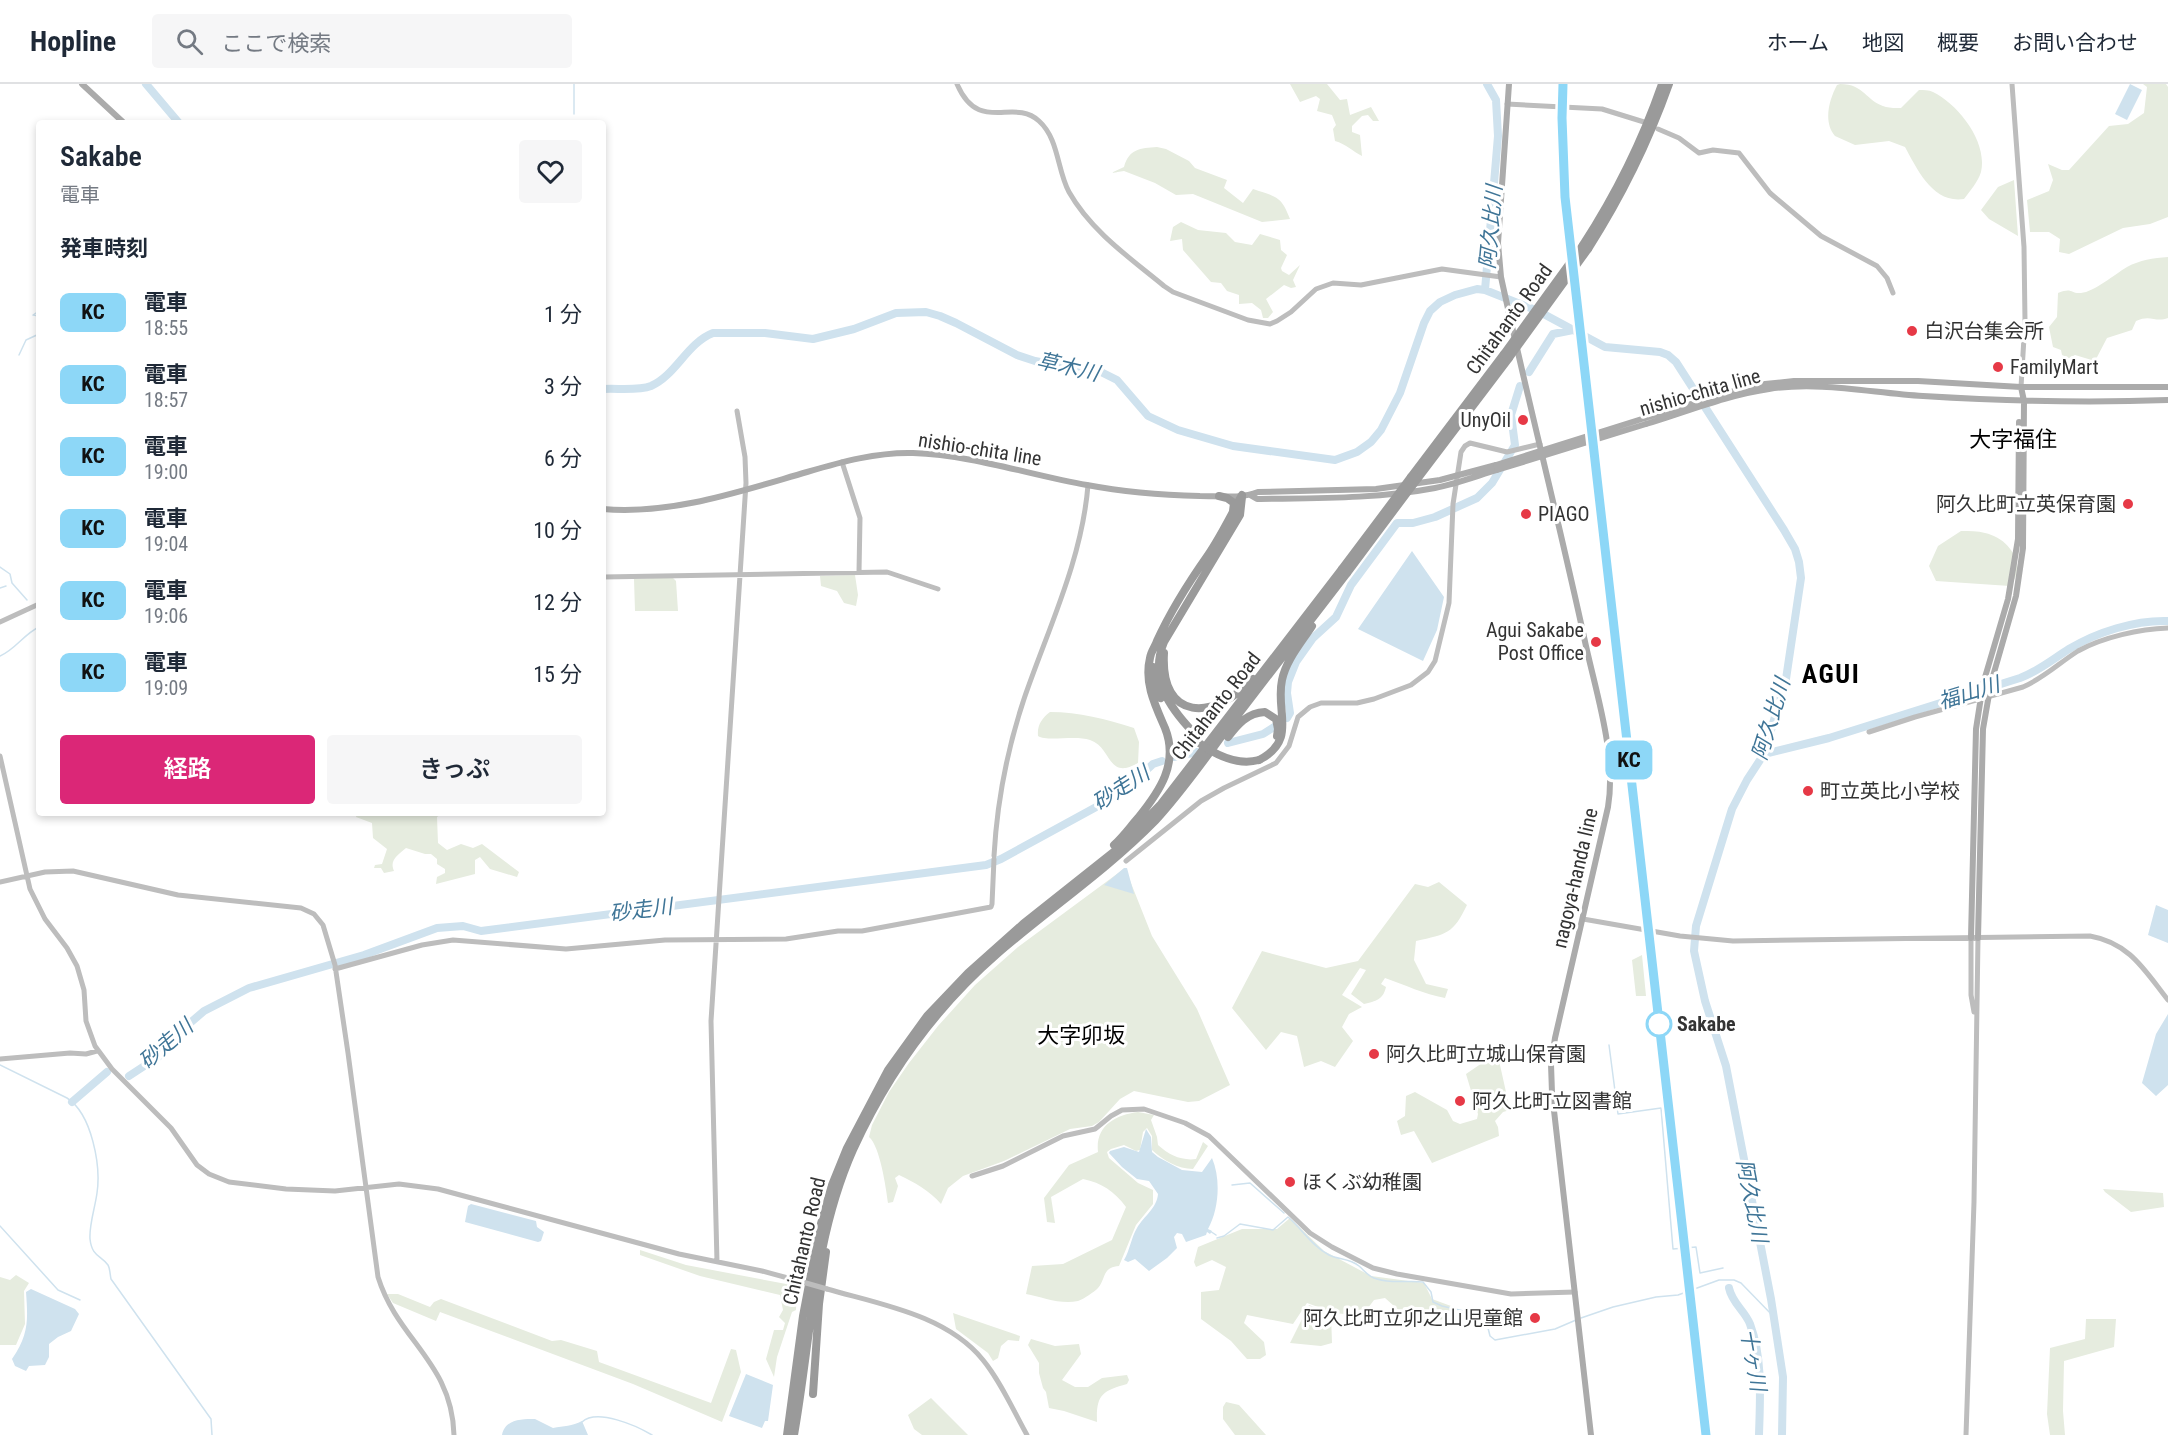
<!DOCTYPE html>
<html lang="ja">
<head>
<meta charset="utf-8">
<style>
  :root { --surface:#fff; --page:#f6f6f7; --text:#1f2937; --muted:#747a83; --line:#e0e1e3; --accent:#db2777 }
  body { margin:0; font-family:"Roboto Condensed","Noto Sans JP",sans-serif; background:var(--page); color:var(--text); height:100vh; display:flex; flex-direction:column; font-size:22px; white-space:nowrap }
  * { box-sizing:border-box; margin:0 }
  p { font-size:20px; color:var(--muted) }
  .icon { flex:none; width:33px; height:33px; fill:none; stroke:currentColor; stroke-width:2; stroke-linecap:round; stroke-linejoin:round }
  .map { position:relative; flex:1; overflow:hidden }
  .side { position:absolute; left:36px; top:36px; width:570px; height:696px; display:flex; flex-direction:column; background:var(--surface); border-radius:6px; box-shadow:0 3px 9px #0003 }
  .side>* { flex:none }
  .badge { padding:0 12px; border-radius:9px; font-size:21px; line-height:39px }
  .map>.badge { position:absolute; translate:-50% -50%; box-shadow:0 0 0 3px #fff }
  h2 { padding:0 24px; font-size:22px; line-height:54px }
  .round { display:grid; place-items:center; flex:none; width:63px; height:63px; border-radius:6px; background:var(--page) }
  .overview { display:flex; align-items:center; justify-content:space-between; height:102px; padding:0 24px }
  h1 { font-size:28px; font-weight:600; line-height:45px }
  .button { display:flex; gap:12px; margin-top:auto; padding:12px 24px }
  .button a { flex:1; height:69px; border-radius:6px; background:var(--accent); color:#fff; font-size:24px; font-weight:600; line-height:69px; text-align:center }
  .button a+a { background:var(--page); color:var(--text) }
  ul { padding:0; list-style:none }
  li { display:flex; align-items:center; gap:18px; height:72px; padding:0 24px }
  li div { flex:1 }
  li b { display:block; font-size:22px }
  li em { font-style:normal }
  li .badge { min-width:66px; font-weight:700; text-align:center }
  header { display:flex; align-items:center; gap:36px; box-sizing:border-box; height:84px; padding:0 30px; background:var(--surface); border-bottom:2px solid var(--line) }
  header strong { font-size:28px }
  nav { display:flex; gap:33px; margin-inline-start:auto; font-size:21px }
  .search { width:420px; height:54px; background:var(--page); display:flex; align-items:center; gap:15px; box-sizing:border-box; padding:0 21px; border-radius:6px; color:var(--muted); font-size:22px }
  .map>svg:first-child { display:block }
  .green { fill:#e6ecdf }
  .water { fill:#cfe2ee }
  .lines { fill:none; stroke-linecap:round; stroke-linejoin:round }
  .stream { stroke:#cfe2ee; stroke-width:1.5 }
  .river { stroke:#cfe2ee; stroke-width:8 }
  .secondary { stroke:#bdbdbd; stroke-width:5 }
  .primary { stroke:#ababab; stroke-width:6 }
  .highway { stroke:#9a9a9a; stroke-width:8 }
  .rail { stroke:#888; stroke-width:1.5; stroke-dasharray:6 4.5; stroke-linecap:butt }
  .secondary-bridge { stroke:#bdbdbd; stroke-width:5 }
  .primary-bridge { stroke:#ababab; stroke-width:6 }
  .highway-bridge { stroke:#9a9a9a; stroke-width:8 }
  .line-casing { stroke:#fff; stroke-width:14 }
  .line { stroke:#8dd7f7; stroke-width:9 }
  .poi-dot { fill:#e63946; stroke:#fff; stroke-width:2 }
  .stop-dot { fill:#fff; stroke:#8dd7f7; stroke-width:3 }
  .labels { text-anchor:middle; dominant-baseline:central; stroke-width:6; stroke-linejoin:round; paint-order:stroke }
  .street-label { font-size:20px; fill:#333; stroke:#fff }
  .poi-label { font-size:20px; fill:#333; stroke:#fff; text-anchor:start }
  .stop-label { font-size:20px; font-weight:bold; fill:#333; stroke:#fff; text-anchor:start }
  .water-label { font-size:21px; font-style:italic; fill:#3f7597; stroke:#fff }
  .quarter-label { font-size:22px; fill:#000; stroke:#fff }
  .district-label { font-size:26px; font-weight:bold; letter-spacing:1.5px; fill:#000; stroke:#fff }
</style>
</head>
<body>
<header>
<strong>Hopline</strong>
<div class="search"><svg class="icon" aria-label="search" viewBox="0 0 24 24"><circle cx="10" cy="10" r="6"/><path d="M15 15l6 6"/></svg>ここで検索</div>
<nav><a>ホーム</a><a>地図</a><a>概要</a><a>お問い合わせ</a></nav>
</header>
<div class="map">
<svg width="2168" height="1351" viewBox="0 0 2168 1351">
  <rect width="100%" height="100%" fill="#fff"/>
  <!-- green -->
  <path class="green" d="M1290,0h37l13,16 7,-1 3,16 21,-8 8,14h-6l-5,-6 -6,1 -10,10v6l8,3 2,21c-10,-5 -16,-12 -27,-15l-2,-12 3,-4 -4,-10 -15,-4 3,-12 -4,-3 -16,6z
    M1840,0c25,0 25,17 46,23 4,1 10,1 15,1l18,-18c4,0 10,0 14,2 25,12 55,50 48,80 -3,10 -11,19 -17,27 -31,5 -47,-30 -59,-52l-16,-6 -34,4 -20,-9c-12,-14 -6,-36 2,-51z
    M2143,0h23l2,3v130l-18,7 -27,4 -54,26 -10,-2 1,-13 -11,-7h-19l-3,-32 22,-9 4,-11 -5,-16 14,6h7l40,-44 19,-2 16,-11 3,-26z
    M1157,63l9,2 23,12 6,7 32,12 -3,8 19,15 10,-14c23,8 28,6 37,30l-28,3 -69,-28 -17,1 -21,-12 -31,-12 -13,2 13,-6c5,-18 16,-19 33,-20z
    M2014,96l4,56 -29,-17 -8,-9 17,-23z
    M1181,138l17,8 28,3 9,9 17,3 8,-11 20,6 1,10 6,5 -6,13 1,3 7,4 11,-10 -7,15 3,7 -5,1 -7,-3 -18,14 7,13 -5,6h-5l-2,-8 -9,-7 -13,1v-9l-12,-4 -6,-8 -10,-1 -28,-32 -1,-11 -12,2 3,-14z
    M2168,173v61c-13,5 -17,-4 -32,3l-4,9 -25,8 -12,23 -20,-6 -6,3 -7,-3 -1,-5 -8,-3 -4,-20 8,-10 1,-24c15,-6 12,1 23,0 13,-1 34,-19 46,-26 13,-7 26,-9 41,-10z
    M1961,447c8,0 17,0 24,2 24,5 43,32 25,53l-74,-5 -7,-15 9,-20z
    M855,491l3,20 -2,11 -12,-3 -7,-12 -16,-5 -1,-10z
    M672,493l4,4 2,30h-43l-1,-32z
    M1050,628c29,0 56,7 84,16l5,14 -1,21c-31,18 -26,-16 -48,-23 -15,-5 -43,2 -52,-4 -1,-11 4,-18 12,-24z
    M357,729h86l-6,4 1,26 9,7 14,-6 12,4 9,-4 37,28 -2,5 -27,-8 -10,-12 -5,3v14l-39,10 1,-7 8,-4v-4l-8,-5v-5l-6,-5h-6l-19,-6c-8,7 -17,12 -12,23l-10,2 -3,-5h-7l1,-3 7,-1 5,-15 -14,-11 -1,-15 -16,-6z
    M1125,784l27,68 45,73 33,76 -31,16 -11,1 -54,-11 -14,8 -21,23 -7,4 -22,3 -66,32 -41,15 -15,12 -7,16c-11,-13 -27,-22 -42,-29l-4,3 3,8 -5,16 -5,1c-2,-15 -8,-57 -19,-66l3,-12 17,-33 20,-29 29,-37 37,-41 43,-38z
    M1439,798l28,23c-14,29 -20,29 -51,36l-2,19 12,24 22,5 -3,9c-21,-4 -40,-13 -60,-20l-4,6 5,3c-3,13 -10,14 -22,17l-13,-10 15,-24 -6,-2 -18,27 20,12 -13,7 -7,13 11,14 -18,26 -14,-6 -17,6 -7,-31 -16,-4 -15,18 -34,-42 30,-57 64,17 32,-7 57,-77 13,3z
    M1642,871l4,41h-10l-4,-36z
    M1498,972l12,54 -7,2 -8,9 3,6 1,9 -67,27 -18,-32 -13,4 -4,-14 8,-5 1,-20 9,-4 32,18 6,11 7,3 17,-5 1,-5 -12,-40 22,-15z
    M1138,1028l16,3 -3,5 6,17 1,8c11,10 24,16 38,14l7,-17 5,4 -15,23c-15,0 -30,-9 -41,-19v-14l-5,-8 -4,4 -3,18 -4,1 -12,-6 -13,4 -4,3 2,6 29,25 15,7v14l-17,21 -17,41c-17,1 -13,13 -21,22 -4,4 -14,11 -20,13 -17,4 -36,-4 -52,-7l6,-28 31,-2 49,-24 14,-33c-12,-16 -24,-24 -43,-28l-32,18 4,26 -8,-1 -3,-24 25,-33 29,-13c-3,-26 17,-37 40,-40z
    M2103,1105l60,4 1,14 -33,5 -26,-20z
    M1290,1134l34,33 47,25 53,7 8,16 19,7 2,13 -42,2 -26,-23 -11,2 -12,16 -27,-3 -28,-10 -14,21 -46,-9 -3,8 20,19 2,13 -6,4h-13l-16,-18 -30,-22v-27l18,-2 7,-23 -14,-7 -16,7 -2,-5 4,-15 44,-18h35z
    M640,1166l46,15 111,21 -1,24 -4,2 -15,45 -3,20 -8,-18 8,-29h9l2,-7 -6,-6 4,-7 -3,-15 -80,-19 -60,-21z
    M16,1191l13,8 -5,8 1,33 -9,21h-16v-68l10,3z
    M387,1210h11l32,13 4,-5 7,-3 111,42 9,-1 36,11 2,11 112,41 20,-54 5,1 5,22 -19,50 -89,-38 -193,-72 -4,9 -43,-18z
    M1309,1221l22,9 1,29 -11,3 -31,-3z
    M953,1229l67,23 -1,5 -11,-1 -7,6 -3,12 -5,3 -5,-8 -32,-24z
    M2086,1235h30l-2,28 -50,14 -1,50 2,24h-15l-3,-21 3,-66 35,-9z
    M1031,1255l24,7 24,-2 2,10 -19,26 13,7h13l14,-9 25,-3 2,5 -2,4c-25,7 -31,11 -30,38l-33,-11 -15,-3 -3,-16 -3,-4 -4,-15v-10l-11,-18z
    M931,1314l37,37h-46l-8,-6 -6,-14z
    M1226,1318l13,3 27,30h-31l-12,-16v-12z"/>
  <!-- water -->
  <path class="water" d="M2130,0l12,6 -15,30 -12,-6z
    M1412,467l32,46 -7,33 -14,31 -65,-32z
    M1124,784h3l7,26 -30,-9z
    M2156,821l12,5v33l-20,-8z
    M2168,930v71l-12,11 -14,-13 14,-49z
    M1146,1045l5,8 1,15 6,5 24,13 20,2 10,-14c9,21 7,51 -4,71l4,2 -2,3 -3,-2 -1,3 -20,7 -4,-8 -5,-1 -3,4 3,11 -10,10 -18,13 -14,-12 -7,3 -4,-2c6,-10 7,-22 13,-32 7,-12 20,-20 21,-34l-9,-13 -12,-2 -15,-12 -13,-14 1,-2 14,-4 15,5z
    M471,1120l65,17 1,6 7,5 -3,9 -3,1 -73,-20 3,-16z
    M31,1205l44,20 4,5 -8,17 -13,6 -9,7v13l-4,8 -16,1 -3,5 -11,-5 -3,-7c17,-25 16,-39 14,-67z
    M746,1290l27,11 -5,36h-3l-3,7 -33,-12z
    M535,1335l18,9c11,-2 19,-2 29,-7l6,14h-86c3,-16 20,-16 33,-16z"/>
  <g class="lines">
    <!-- stream -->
    <path class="stream" d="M574,0v30
      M574,39v-1
      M39,227l-6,4 6,1
      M19,271l7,-15 13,-6
      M0,483l10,7 2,9 15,17
      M0,504l6,-2
      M0,572c15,-6 24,-22 39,-29
      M1609,961l9,69 43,-6 12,141 23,-2 4,26 23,-5
      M0,981l67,33c25,16 34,68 30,95 -2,15 -8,32 -7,46 2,18 11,16 18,26 2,3 2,10 3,14l100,140 1,16
      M1232,1101l18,-2 34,30
      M0,1142l58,64 22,10
      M1210,1147l6,4
      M1217,1154l7,-2 16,-12 33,6 15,-13c14,12 24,29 41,38 10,5 20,3 30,11 6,5 9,11 18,13 16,5 31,1 46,3l8,10 2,10 9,4 43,10 5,20 5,4 60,-11 21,-9
      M1581,1234l32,-11 43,-10 22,-2 41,-15h15l7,3 33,34
      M582,1338c15,-14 55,4 70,13"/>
    <!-- river -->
    <path class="river" d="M146,0l33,39
      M1485,206l13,-154 -2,-36 -9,-16
      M1529,288l24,-38 20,-4
      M603,305c14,-1 35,2 48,-3 25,-11 36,-43 62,-53h52l48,6 41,-10 42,-16 30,-1 14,4 16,7 61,32 18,6 21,4 30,2 15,5 16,8 31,36 30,14 55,16 102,14 22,-8 14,-10 10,-12 19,-37 24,-70 6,-12 10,-9 15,-7 22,-6 8,1 53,21 67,36 55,5 8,3 8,7 108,168 11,19 4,13 2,16 -15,101 -22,75 -17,26 -15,29 -36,117 -2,25 11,50 21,65 45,233 12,78 -1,58
      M1287,634l3,-5 -3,-20 1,-11 8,-20 17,-24 23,-21 15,-32 46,-62h16l22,-6 42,-19 15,-15 23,-38 -4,-30 9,-29
      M1228,659l35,-9 11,-7
      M1764,670l65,-16 191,-60c19,-7 33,-19 49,-29 28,-17 66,-29 99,-28
      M1174,673l23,-5
      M129,992l29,-19 25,-28 21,-18 45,-23 115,-33 73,-27 26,-2 18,5 505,-66 15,-6 119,-65 33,-30 9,-3
      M72,1018l35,-30
      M1729,1204c3,15 16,23 21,36 13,35 10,75 9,111"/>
    <!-- secondary -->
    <path class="secondary" d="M957,0c22,51 56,13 82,37 20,18 18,49 30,71 22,39 61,66 95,94l9,6 75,28 22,4 7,-3 14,-9 25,-23 17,-6 28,2 81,-16 59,8
      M2012,0l12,163 1,74 -4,66
      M1507,20l95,5 42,13
      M1658,45l21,9 20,15 14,-3 26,3 31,40 51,43 56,30 10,12 6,15
      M842,378l18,56 -1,54
      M603,493l284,-5 51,17
      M0,538l39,-18
      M1869,648l46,-15 108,-30c21,-9 36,-24 55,-36 25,-14 62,-22 90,-23
      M0,672l30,133 15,30 22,29 10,18 7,24 2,31 9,25 17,23 59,59 26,37 12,9 20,8 57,7 49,2 64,-7 39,5 241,65 83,17 37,10
      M994,772c3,-54 13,-106 30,-157 24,-70 58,-139 64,-214
      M1126,777l75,-60 23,-13 52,-25 13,-17 9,-29 12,-10 11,-4h36l17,-4 37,-14 17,-13 7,-11 14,-58 4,-99 8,-52 4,-6 5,-3 37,9 33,-8
      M0,798l45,-10 28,-1 105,24 123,13 13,6 9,11 12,40 13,88 30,224c20,64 74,85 76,158
      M1583,835l97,17 53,5 357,-5c40,7 55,35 78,64
      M1971,854v57l3,17
      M335,885l87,-24 31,-5 113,9 99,-9 121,-1 52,-8h24l129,-24 1,-3 2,-45
      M0,975l70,-6 16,1 11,-3
      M972,1092l31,-10 60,-30 32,-7 16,-13 11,-6 22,-1 41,14 24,13 101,97 22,14 41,21 24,6 114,20 64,-2
      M717,1178l-6,-241 35,-538 -1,-26 -8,-46
      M827,1205c52,15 120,26 156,71 18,22 30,50 44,75
      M1966,1351l8,-233 4,-264"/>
    <!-- primary -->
    <path class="primary" d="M82,0l42,39
      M1509,0l-11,159 3,34c26,120 57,240 83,360 11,53 33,116 24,170l-53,231 -4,26 1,29 39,342
      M1645,334l92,-28 28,-6 29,-3h124l103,6h147
      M1646,340c40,-12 81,-29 123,-35 51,-8 103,4 154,7 81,5 163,7 245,4
      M1250,411l7,4c59,-1 120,0 178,-11 21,-4 42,-12 62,-18
      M603,425c69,6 138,-18 204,-37 34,-10 70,-20 106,-19 59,2 117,22 174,32 37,7 75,10 113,11 19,0 41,3 58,-4l118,-3 64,-9 56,-15
      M1971,854l5,-209 7,-45 25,-85 10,-60 1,-117
      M1978,854l5,-209 8,-46 25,-87 7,-48 1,-147 -3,-14"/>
    <!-- highway -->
    <path class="highway" d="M1583,161c33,-51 59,-103 79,-161
      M1588,165c34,-53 60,-106 81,-165
      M1411,393l93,-123
      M1418,394l91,-120
      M1219,412l8,2 7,5 -1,8
      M1164,569c-4,69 50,68 89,26
      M1153,583l3,20 5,11
      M1193,648c-24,-25 -44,-54 -29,-90l76,-127 2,-18
      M1228,653c10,-13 19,-24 37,-25l11,7 2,10 -1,7
      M1259,676c39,-20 16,-48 23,-80 4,-20 19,-37 30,-54
      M1114,761c9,-8 16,-18 24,-27 22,-27 41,-55 27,-90 -10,-23 -21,-45 -15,-70 1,-7 5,-11 7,-17 14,-31 32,-59 51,-86 13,-19 23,-40 34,-60
      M813,1310l6,-90 7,-52
      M787,1351l16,-119 17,-89 12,-42 15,-37 41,-78 39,-54 41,-43 55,-49 92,-73 46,-47 181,-235
      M794,1351c17,-96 19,-195 59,-285 34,-75 82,-142 144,-196 52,-45 109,-83 158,-133 25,-27 47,-58 69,-88 41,-53 82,-107 123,-160"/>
    <!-- rail -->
    <path class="rail" d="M1563,0l-1,34 3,79 141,1238"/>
    <!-- secondary-bridge -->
    <path class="secondary-bridge" d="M799,1197l28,8"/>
    <!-- primary-bridge -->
    <path class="primary-bridge" d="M1496,381l149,-47
      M1497,386l149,-46"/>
    <!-- highway-bridge -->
    <path class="highway-bridge" d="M1504,270l79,-109
      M1509,274l79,-109
      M1342,485l69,-92
      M1347,489l71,-95
      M1189,651c19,16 44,32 70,25"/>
  </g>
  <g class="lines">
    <defs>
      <path id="line" d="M1563,0l-1,34 3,79 141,1238"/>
    </defs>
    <!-- line casing -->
    <use href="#line" class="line-casing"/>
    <!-- line -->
    <use href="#line" class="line"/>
  </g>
  <!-- markers -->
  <g class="poi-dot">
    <circle cx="1912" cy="247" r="6"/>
    <circle cx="1998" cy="283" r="6"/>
    <circle cx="1523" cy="336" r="6"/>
    <circle cx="2128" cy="420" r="6"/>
    <circle cx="1526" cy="430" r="6"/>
    <circle cx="1596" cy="558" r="6"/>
    <circle cx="1808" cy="707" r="6"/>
    <circle cx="1374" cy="970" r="6"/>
    <circle cx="1460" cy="1017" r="6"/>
    <circle cx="1290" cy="1098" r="6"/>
    <circle cx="1535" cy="1234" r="6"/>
  </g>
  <circle class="stop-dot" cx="1659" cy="940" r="12"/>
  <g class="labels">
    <!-- street labels -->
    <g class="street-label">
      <text transform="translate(1509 235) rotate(-54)">Chitahanto Road</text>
      <text transform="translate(1700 308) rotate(-16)">nishio-chita line</text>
      <text transform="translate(980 365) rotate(9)">nishio-chita line</text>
      <text transform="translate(1216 622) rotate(-52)">Chitahanto Road</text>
      <text transform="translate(1575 794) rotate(-77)">nagoya-handa line</text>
      <text transform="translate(804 1157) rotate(-77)">Chitahanto Road</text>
    </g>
    <!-- poi labels -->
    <g class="poi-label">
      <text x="1924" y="247">白沢台集会所</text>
      <text x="2010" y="283">FamilyMart</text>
      <text x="1511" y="336" text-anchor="end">UnyOil</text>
      <text x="2116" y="420" text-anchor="end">阿久比町立英保育園</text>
      <text x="1538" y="430">PIAGO</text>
      <text x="1584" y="546" text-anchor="end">Agui Sakabe<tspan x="1584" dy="23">Post Office</tspan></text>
      <text x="1820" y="707">町立英比小学校</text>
      <text x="1386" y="970">阿久比町立城山保育園</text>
      <text x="1472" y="1017">阿久比町立図書館</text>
      <text x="1302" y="1098">ほくぶ幼稚園</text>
      <text x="1523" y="1234" text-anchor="end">阿久比町立卯之山児童館</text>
    </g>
    <!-- stop labels -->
    <g class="stop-label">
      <text x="1677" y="940">Sakabe</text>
    </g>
    <!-- water labels -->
    <g class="water-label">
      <text transform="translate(1491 143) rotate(-85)">阿久比川</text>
      <text transform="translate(1068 283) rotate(13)">草木川</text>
      <text transform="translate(1969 609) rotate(-17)">福山川</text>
      <text transform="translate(1771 635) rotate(-73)">阿久比川</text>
      <text transform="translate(1121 704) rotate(-33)">砂走川</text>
      <text transform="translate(641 826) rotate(-7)">砂走川</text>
      <text transform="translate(166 960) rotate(-41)">砂走川</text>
      <text transform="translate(1752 1117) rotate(79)">阿久比川</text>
      <text transform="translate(1753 1276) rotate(80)">十ヶ川</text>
    </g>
    <!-- quarter labels -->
    <g class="quarter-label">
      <text x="2013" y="355">大字福住</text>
      <text x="1081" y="951">大字卯坂</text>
    </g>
    <!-- district labels -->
    <g class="district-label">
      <text x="1831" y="590">AGUI</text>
    </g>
  </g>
</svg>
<b class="badge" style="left:1629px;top:676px;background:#8dd7f7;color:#111">KC</b>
<section class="side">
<div class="overview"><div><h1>Sakabe</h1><p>電車</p></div><a class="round"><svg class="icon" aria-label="heart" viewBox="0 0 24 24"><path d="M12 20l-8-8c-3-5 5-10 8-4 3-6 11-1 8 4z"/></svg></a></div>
<h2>発車時刻</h2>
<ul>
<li><span class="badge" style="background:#8dd7f7;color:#111">KC</span><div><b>電車</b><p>18:55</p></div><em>1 分</em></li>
<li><span class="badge" style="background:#8dd7f7;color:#111">KC</span><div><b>電車</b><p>18:57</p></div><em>3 分</em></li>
<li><span class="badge" style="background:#8dd7f7;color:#111">KC</span><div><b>電車</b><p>19:00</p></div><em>6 分</em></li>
<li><span class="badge" style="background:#8dd7f7;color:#111">KC</span><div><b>電車</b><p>19:04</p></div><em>10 分</em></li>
<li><span class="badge" style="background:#8dd7f7;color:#111">KC</span><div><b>電車</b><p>19:06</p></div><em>12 分</em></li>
<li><span class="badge" style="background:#8dd7f7;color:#111">KC</span><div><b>電車</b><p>19:09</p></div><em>15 分</em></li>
</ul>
<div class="button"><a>経路</a><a>きっぷ</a></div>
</section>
</div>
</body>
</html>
